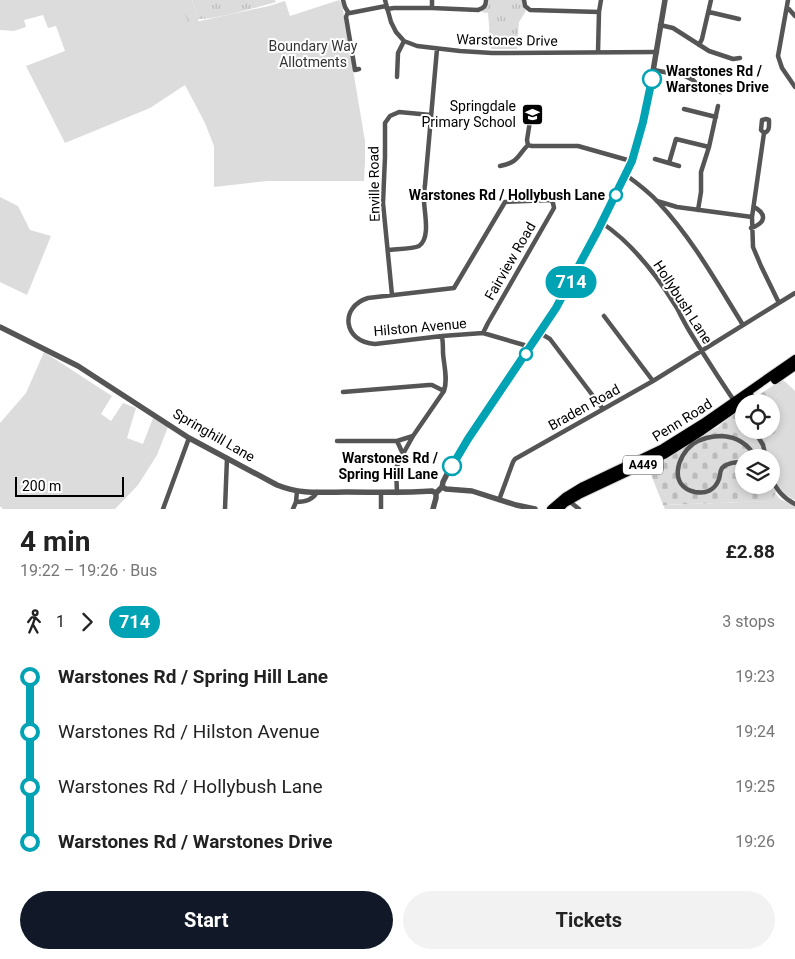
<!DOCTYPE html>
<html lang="en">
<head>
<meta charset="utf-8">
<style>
  :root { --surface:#fff; --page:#f2f2f2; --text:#222; --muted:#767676; --accent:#111827 }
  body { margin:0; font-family:Roboto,sans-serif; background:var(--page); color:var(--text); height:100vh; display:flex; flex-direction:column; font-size:19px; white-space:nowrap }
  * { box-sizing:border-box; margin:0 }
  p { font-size:16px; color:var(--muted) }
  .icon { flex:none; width:28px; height:28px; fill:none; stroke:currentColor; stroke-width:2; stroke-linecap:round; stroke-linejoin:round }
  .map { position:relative; height:509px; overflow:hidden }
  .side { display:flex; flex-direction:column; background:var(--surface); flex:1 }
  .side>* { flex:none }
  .badge { padding:0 10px; border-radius:16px; font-size:18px; line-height:32px }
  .fabs { position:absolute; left:735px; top:394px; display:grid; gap:10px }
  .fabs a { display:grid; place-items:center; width:45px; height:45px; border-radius:50%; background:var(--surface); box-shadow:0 2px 8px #0003; font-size:25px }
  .scale { position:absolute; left:15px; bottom:12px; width:109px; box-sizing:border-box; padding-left:5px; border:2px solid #000; border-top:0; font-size:14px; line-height:18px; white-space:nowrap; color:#000; -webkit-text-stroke:4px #fff; paint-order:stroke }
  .map>.badge { position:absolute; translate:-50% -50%; box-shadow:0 0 0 2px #fff }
  .legs { display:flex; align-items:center; gap:8px; height:55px; padding:0 20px; font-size:16px }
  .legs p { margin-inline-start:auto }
  .head { display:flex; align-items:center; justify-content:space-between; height:85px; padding:0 20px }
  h1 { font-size:28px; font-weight:700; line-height:38px }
  .primary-button { display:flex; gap:10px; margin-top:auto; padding:10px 20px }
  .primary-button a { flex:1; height:58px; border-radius:30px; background:var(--accent); color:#fff; font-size:20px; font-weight:700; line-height:58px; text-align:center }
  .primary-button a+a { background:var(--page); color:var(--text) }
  ul { padding:0 20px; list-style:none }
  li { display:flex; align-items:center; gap:18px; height:55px; font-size:19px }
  li i { display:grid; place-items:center; width:8px; height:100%; margin:0 6px; background:currentColor }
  li i::after { content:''; width:12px; height:12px; margin:-6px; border:4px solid; border-radius:50%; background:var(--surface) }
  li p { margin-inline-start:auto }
  li:first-child i { background:linear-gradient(#0000 50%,currentColor 0) }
  li:last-child i { background:linear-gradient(currentColor 50%,#0000 0) }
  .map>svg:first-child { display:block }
  .green { fill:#dcdcdc }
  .forest { fill:url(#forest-firs) }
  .cemetery { fill:url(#cemetery-stones) }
  .park { fill:url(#park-tufts) }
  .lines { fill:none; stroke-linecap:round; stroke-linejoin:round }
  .trunk-casing { stroke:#dbdbdb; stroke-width:10 }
  .minor { stroke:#555; stroke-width:4.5 }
  .tertiary { stroke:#555; stroke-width:5.5 }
  .trunk { stroke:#000; stroke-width:8 }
  .line-1-casing { stroke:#fff; stroke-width:11 }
  .line-1 { stroke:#00a3b4; stroke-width:8 }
  .stop-1-dot { fill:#fff; stroke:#00a3b4; stroke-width:2.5 }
  .labels { text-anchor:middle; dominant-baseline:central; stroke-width:4; stroke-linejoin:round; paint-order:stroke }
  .shield { fill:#fff; stroke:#4c4c4c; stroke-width:1 }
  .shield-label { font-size:12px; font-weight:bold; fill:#000 }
  .street-label { font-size:14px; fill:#000; stroke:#fff }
  .park-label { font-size:14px; fill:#333; stroke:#fff }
  .stop-label { font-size:14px; font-weight:bold; fill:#000; stroke:#fff; text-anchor:end }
  .poi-label { font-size:14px; fill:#000; stroke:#fff; text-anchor:end }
</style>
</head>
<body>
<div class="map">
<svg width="795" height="509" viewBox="0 0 795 509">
  <defs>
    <pattern id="forest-firs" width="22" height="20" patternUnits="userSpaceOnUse" patternTransform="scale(1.25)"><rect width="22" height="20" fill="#dcdcdc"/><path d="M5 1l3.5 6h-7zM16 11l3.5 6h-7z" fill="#bbb"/></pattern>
    <pattern id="cemetery-stones" width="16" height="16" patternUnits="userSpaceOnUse" patternTransform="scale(1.25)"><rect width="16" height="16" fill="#dcdcdc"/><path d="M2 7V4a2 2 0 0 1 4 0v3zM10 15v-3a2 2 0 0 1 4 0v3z" fill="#bbb"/></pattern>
    <pattern id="park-tufts" width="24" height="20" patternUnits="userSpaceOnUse" patternTransform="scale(1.25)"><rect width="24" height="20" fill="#dcdcdc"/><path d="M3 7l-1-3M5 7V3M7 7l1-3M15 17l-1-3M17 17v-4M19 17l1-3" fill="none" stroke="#bbb"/></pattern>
  </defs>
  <rect width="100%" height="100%" fill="#fff"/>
  <!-- green -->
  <path class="green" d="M0,0h183l8,23 78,-17 16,-5 5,15 49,-16 3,4 23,137v21l-1,19h-97l-53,6v-41l-9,-23 -20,-38 -35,23 -85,35 -39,-77 39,-15 -9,-25 -8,2 -5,-13 -19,5 2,7 -12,4 -14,-1z
    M0,197l18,9 12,24 21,6 -24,59 -27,-13z
    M44,352l68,44 -11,18 10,7 12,-18 13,5 -9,30 16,6 10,-26 15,9 -11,28 -19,30 -23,24h-112l-3,-3v-83l26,-30z
    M790,386l5,5v109c-18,-8 -24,-24 -24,-42l-3,-1 -3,-12c18,-10 10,-29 7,-45z
    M775,493l5,6 15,7v3h-130l-2,-4 107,-4z"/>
  <!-- forest -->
  <path class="forest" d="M180,0h12l7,22 -10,2z
    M782,379l8,7 -18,14c2,16 11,35 -7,45l-7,-15h13v-28h-22z"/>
  <!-- cemetery -->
  <path class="cemetery" d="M734,413l6,1 4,5v11h8c6,9 11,16 11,27l-19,1v27h27v-7l6,12 -6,11 -108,4 -15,-38 23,-13 39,-23 8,-4z"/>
  <!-- park -->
  <path class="park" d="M192,0h83l1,2c-23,6 -55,17 -78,17z
    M488,0h35l-1,5 4,6 -7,11 -2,27h-26l-3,-36 -7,-1 6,-6z"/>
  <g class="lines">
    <defs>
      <path id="trunk" d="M775,380l20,-14
        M551,509l14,-12 18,-11 80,-38 40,-25 92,-64
        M559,509l6,-6 14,-8 85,-40 38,-24 49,-34"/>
    </defs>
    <!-- trunk casing -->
    <use href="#trunk" class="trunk-casing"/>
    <!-- minor -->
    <path class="minor" d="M343,0l2,7 3,5 -2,5 9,53 4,-1
      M385,0l6,22 5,10 8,9 13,5 43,5 32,2 165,-1
      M432,0v8
      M524,0l1,6 5,4 69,2
      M788,0l-10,56 4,12 13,19
      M787,7l8,9
      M387,9l7,-1h38l46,2c6,-2 8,-4 8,-10
      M348,12l2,1 36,-7
      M709,12l30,7
      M660,25l13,3 36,23 24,8 7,-1
      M699,45l3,-6 9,-39
      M598,52l1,-40 2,-12
      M654,70l31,6 8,4 7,7 21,5
      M397,77l1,-24 6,-12
      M684,109l32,8
      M530,121l-3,19 1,5 4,1h46l53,15
      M764,133l-3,-3 1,-10 4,-1 3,1c0,6 1,11 -5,13l-12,84 1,30 8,19 18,37
      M655,159l24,7
      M669,163l7,-24 33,8
      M500,166c19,-4 16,-9 28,-21
      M626,175c11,8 23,17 32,27 34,36 59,81 85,123
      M657,201l20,6 75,10
      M698,210l3,-18v-20l8,-25 9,-41
      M602,223c30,20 56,54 75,85 4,8 8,16 13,24 17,28 35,56 54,83
      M751,228c15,-5 16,-14 3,-21
      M388,250c7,-1 25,-1 31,-4 12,-8 5,-34 5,-46 0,-5 0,-10 1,-15l12,-136
      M392,295l-9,-92 2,-46v-34l5,-7 9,-4 32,3
      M604,316l49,65
      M483,333l5,-10 66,-115 -1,-5 -2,-3 -46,2 -51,86 -86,10c-29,9 -25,44 7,46l67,-8 41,-3 48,14
      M540,333l10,6 3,4 50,66
      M343,392l86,-7h3l12,6
      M754,430l9,15 3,13
      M337,441h60
      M403,454l-6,-13 16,-5
      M744,463c-7,-2 -17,0 -22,5 -2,3 -2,8 -3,11 -4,11 -13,15 -24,13 -27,-6 -18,-36 -2,-48 9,-6 19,-8 29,-8 15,1 27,9 34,22
      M771,478c6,12 12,20 24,26
      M397,493l-1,-25 7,-14 10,-18 31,-45c4,-12 0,-25 -1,-38 0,-6 0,-11 -1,-17
      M499,500l14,-38 2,-3 138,-78 142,-88
      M569,501l10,8
      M296,502c8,0 17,-2 21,-10
      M163,509l26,-71
      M225,509l2,-51
      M293,509l3,-7 1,-11
      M381,509v-16"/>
    <!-- tertiary -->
    <path class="tertiary" d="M0,327l78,39 111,72 88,47c25,10 43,7 69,7 29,0 57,1 86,-1l4,2
      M442,487l4,2 26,2 44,14 19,4
      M433,509l3,-11v-5l6,-6 1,-5 5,-10 20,-33 88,-131 42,-78 28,-55 11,-31 12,-49 16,-95"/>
    <!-- trunk -->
    <use href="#trunk" class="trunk"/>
  </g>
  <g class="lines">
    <defs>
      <path id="line-1" d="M452,466l16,-27 88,-131 42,-78 34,-69 11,-39 9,-43"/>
    </defs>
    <!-- line-1 casing -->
    <use href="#line-1" class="line-1-casing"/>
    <!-- line-1 -->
    <use href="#line-1" class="line-1"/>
  </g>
  <!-- icons -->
  <defs>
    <symbol id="school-square" viewBox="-11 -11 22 22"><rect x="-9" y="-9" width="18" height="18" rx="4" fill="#000" stroke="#fff"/><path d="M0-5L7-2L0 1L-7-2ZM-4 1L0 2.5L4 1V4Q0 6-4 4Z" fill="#fff"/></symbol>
  </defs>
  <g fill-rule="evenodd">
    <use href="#school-square" x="520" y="102" width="25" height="25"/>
  </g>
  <!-- markers -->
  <g class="stop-1-dot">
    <circle cx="652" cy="79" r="9"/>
    <circle cx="616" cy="195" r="6"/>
    <circle cx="526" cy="354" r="6"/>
    <circle cx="452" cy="466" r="9"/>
  </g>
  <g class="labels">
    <!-- shield labels -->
    <rect class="shield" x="623" y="455.5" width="40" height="19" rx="4"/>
    <g class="shield-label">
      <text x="643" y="465">A449</text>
    </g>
    <!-- street labels -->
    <g class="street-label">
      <text transform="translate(507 40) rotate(1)">Warstones Drive</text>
      <text transform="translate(374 184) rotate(-91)">Enville Road</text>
      <text transform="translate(510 261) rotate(-60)">Fairview Road</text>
      <text transform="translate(683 302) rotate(57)">Hollybush Lane</text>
      <text transform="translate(420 327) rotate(-5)">Hilston Avenue</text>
      <text transform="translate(584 407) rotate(-29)">Braden Road</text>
      <text transform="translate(682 420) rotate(-32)">Penn Road</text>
      <text transform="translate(214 435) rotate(30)">Springhill Lane</text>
    </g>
    <!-- park labels -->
    <g class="park-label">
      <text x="313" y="46">Boundary Way<tspan x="313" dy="16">Allotments</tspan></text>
    </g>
    <!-- stop labels -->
    <g class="stop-label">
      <text x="666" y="71" text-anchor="start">Warstones Rd /<tspan x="666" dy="16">Warstones Drive</tspan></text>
      <text x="605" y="195">Warstones Rd / Hollybush Lane</text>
      <text x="438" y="458">Warstones Rd /<tspan x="438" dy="16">Spring Hill Lane</tspan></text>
    </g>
    <!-- poi labels -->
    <g class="poi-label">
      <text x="516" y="106">Springdale<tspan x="516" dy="16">Primary School</tspan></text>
    </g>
  </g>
</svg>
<div class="fabs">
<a><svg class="icon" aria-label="locate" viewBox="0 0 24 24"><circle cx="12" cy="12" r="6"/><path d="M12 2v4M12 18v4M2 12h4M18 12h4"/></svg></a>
<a><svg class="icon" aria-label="layers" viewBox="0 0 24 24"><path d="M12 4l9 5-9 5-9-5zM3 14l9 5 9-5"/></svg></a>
</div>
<div class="scale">200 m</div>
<b class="badge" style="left:571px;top:282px;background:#00a3b4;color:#fff">714</b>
</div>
<section class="side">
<div class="head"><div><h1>4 min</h1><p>19:22 – 19:26 · Bus</p></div><b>£2.88</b></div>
<div class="legs"><svg class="icon" aria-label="walk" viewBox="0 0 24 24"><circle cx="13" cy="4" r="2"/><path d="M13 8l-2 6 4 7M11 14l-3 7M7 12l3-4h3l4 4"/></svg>1<svg class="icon" aria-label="forward" viewBox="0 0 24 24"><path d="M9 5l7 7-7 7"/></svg><b class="badge" style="background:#00a3b4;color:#fff">714</b><p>3 stops</p></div>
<ul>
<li><i style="color:#00a3b4"></i><b>Warstones Rd / Spring Hill Lane</b><p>19:23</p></li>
<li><i style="color:#00a3b4"></i><span>Warstones Rd / Hilston Avenue</span><p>19:24</p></li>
<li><i style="color:#00a3b4"></i><span>Warstones Rd / Hollybush Lane</span><p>19:25</p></li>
<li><i style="color:#00a3b4"></i><b>Warstones Rd / Warstones Drive</b><p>19:26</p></li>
</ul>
<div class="primary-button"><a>Start</a><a>Tickets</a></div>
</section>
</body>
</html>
